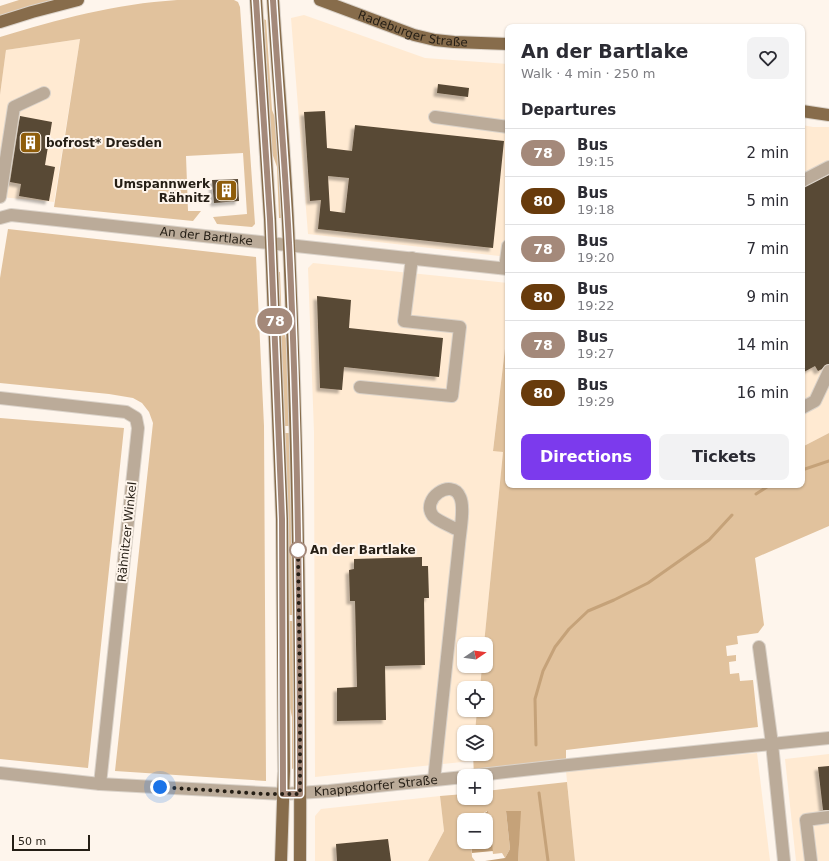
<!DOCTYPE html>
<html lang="en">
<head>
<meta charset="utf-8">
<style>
  :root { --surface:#fff; --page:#f2f2f3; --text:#2b2b33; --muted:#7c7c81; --line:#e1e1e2; --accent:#7c3aed }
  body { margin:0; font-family:"DejaVu Sans",sans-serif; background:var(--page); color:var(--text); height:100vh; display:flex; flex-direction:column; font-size:15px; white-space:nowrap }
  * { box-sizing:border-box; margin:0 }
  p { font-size:13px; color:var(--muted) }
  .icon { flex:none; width:22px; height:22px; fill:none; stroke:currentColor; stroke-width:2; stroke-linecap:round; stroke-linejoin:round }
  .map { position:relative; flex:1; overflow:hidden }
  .sheet { position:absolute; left:505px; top:24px; width:300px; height:464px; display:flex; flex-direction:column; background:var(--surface); border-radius:8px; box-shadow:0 1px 3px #0004 }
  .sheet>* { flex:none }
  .badge { padding:0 8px; border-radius:13px; font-size:14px; line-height:26px }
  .needle { width:26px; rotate:77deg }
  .tools { position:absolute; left:457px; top:637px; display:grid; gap:8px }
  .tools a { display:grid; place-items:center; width:36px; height:36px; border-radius:8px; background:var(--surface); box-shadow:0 1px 3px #0004; font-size:20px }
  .scale { position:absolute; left:12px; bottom:10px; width:78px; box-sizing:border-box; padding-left:4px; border:2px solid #251e15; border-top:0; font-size:11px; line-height:14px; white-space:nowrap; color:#251e15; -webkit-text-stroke:3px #fef5ec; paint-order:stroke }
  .you { position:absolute; width:20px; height:20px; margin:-10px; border:3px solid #fff; border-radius:50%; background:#1a73e8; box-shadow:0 0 0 6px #1a73e833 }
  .map>.badge { position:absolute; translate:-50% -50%; box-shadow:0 0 0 2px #fff }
  h2 { padding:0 16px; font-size:15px; line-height:36px }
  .round { display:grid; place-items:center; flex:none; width:42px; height:42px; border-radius:8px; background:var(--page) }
  .summary { display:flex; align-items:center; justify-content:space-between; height:68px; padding:0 16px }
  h1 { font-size:19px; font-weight:700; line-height:30px }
  .action { display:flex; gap:8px; margin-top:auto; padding:8px 16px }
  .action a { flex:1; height:46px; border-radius:8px; background:var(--accent); color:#fff; font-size:16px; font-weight:700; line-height:46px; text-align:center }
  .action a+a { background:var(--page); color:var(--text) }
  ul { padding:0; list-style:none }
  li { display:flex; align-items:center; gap:12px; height:48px; padding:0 16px; border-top:1px solid var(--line) }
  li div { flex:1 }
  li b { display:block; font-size:15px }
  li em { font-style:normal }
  li .badge { min-width:44px; font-weight:700; text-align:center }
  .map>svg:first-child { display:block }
  .built { fill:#ffead2 }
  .green { fill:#e1c29d }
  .water { fill:#c5a279 }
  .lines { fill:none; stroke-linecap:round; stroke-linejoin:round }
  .stream { stroke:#c5a279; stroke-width:3 }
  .building { fill:#584834; fill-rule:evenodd; filter:url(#shadow) }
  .minor-casing { stroke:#dbd3ca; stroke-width:14 }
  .major-casing { stroke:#dbd3ca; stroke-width:14 }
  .minor { stroke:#bbab99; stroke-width:12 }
  .major { stroke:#876c4b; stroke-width:12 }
  .line-casing { stroke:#fff; stroke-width:9 }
  .line { stroke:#a4897a; stroke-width:6 }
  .walk { stroke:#251e15; stroke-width:4; stroke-dasharray:0 7.2 }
  .stop-dot { fill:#fff; stroke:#a4897a; stroke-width:2 }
  .labels { text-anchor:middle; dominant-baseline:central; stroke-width:4; stroke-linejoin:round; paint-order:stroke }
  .street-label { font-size:12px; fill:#251e15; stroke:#fef5ec }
  .poi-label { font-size:12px; font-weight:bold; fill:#251e15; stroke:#fef5ec; text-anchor:start }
  .stop-label { font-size:12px; font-weight:bold; fill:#251e15; stroke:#fef5ec; text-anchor:start }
</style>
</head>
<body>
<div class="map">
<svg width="829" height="861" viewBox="0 0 829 861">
  <defs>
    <filter id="shadow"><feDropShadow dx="-3.5" dy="3.5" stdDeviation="1" flood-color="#0004"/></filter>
  </defs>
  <rect width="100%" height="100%" fill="#fef5ec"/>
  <!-- built -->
  <path class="built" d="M304,15l121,43 83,6v193l-200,-23 -17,-216z
    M80,39l-26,163 -54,-5v-102l6,-45z
    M802,125l11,2h16v306l-27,14z
    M313,263l195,20v40l-15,127 10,2 -19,192h-20v22h18l-2,22h-16v22h13l-2,22h-11v22h9l-1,7 -157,16 -1,-345 -6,-164z
    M757,753l13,108h-195l-9,-90z
    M829,754v107h-33l-11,-102z
    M440,796l4,35 -16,30h-113v-45l6,-7z"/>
  <!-- green -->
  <path class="green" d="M19,0h38l-57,17v-11z
    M177,0h57l4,2 2,5 15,217 -3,3 -35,-3 -4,-7 34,-3 -4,-61 -57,3 2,55h13l-8,10 -139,-14 26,-168 -74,11 -6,45v-58c59,-18 115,-33 177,-37z
    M263,19l3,1 6,90 4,10 5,98h-2l-2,-51 -5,-14z
    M8,229l248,28 8,169 2,355 -151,-10 38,-348 -4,-11 -7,-9 -9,-5 -24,-4 -109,-11v-105z
    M277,272h3l2,56 5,13 3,85h-6z
    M508,323v162h294v-38l27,-14v93l-74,32 9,67 -6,8 -21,3 1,8 -12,2 1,10 9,-1v6l-7,1 1,12 9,-1 1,8 13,-1 5,47 -192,23v21l-92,5 -1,-22h13v-22h-11l2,-22h9v-22h-6l2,-22h4v-22h-2l19,-192 -10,-1z
    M0,418l124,10 -36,340 -88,-9z
    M285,433h5l3,182h-5z
    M288,621h5l2,81 -1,66 -2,1v-52l-4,-18z
    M567,782l8,79h-57l2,-50h-14l4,38 -5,9 -3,-5 -9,1 -6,-43 -15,9h-8v22h7l1,15 3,4h-47l16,-30 -4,-35 24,-2v4h22v-7z"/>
  <!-- water -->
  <path class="water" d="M488,811l5,40 -21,2 -1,-11h15v-22h-14z
    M506,811h15l-3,50h-33l20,-3 5,-9z"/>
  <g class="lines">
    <!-- stream -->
    <path class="stream" d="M802,470l27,-9
      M756,494l14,-9
      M536,745l-1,-46 8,-28 12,-24 14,-18 19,-18 26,-11 34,-17 61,-43 23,-25
      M539,793l9,68"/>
  </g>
  <!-- building -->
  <path class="building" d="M438,84l31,4 -1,9 -31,-4z
    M325,111l2,37 25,3 3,-26 149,16 -11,107 -175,-19 3,-29 -11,1 -6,-89zM328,176l21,2 -4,35 -15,-2z
    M20,116l32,6 -7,43 10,2 -6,34 -30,-5 2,-12 -11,-2z
    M829,175v189l-4,1 -3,4 -4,2 -3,-5 -13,7v-185z
    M238,179l1,22 -25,2 -2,-23z
    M317,296l34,4 -2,28 94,10 -4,39 -95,-10 -2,23 -22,-2z
    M422,557v9h6l1,32h-5l1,67 -40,1 1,54 -49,1v-33l20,-1 -2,-86h-5l-1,-31 5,-1v-10z
    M829,766v44h-6l-5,-43z
    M388,839l3,22h-54l-1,-17z"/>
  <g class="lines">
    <defs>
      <g id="minor">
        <path d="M435,117l73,10"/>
        <path d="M802,181l27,-14"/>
        <path d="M0,197l14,-90 30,-14"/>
        <path id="s1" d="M0,218l11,-3 497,54"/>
        <path d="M505,268l3,-22"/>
        <path d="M360,387l92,9 8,-69 -56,-6 8,-63"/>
        <path d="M0,398l126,14 10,6 2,10 -38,356"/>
        <path d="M802,408l13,-7 14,-30"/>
        <path d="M759,647l13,97 12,117"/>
        <path id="s2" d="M0,773l100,11 183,10 46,-3 135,-14"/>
        <path d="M471,776l88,-10 270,-28"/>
        <path d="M434,780l25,-236c1,-12 6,-37 1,-47 -8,-20 -40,2 -27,19 4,5 20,11 27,15"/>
        <path d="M811,861l-5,-41 23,-3"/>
      </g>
      <g id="major">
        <path d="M256,0l14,219 12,300 2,252 -3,90"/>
        <path d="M273,0c5,82 13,164 16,246 9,205 12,410 11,615"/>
        <path id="s3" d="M320,0l94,35 21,5 19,2 54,2"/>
        <path d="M0,22l32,-10 46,-12"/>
        <path d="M802,111l27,4"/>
      </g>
    </defs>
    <!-- minor casing -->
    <use href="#minor" class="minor-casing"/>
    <!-- major casing -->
    <use href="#major" class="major-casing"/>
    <!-- minor -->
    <use href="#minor" class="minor"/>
    <!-- major -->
    <use href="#major" class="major"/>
  </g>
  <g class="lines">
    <defs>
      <path id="line" d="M256,0l14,219 12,300 1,275h17c0,-184 -2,-368 -11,-551 -4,-81 -11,-162 -16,-243"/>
    </defs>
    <!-- line casing -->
    <use href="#line" class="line-casing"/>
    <!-- line -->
    <use href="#line" class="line"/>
    <!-- walk -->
    <path class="walk" d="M160,787l105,7h35v-104l-2,-140"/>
  </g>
  <!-- icons -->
  <defs>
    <symbol id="building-square" viewBox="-11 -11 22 22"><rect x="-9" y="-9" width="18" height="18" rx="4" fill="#8f5d0b" stroke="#fef5ec"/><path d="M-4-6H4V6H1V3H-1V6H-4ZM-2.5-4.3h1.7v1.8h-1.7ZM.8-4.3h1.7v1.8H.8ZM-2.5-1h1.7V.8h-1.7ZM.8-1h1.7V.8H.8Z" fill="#fff"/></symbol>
  </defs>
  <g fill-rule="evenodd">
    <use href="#building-square" x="18" y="130" width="25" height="25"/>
    <use href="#building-square" x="214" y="178" width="25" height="25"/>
  </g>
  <!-- markers -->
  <circle class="stop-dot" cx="298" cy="550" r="8"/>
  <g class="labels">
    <!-- street labels -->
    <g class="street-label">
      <text stroke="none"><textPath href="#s3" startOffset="98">Radeburger Straße</textPath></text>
      <text stroke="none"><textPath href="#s1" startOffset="208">An der Bartlake</textPath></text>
      <text transform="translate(127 532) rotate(-84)">Rähnitzer Winkel</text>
      <text stroke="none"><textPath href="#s2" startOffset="377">Knappsdorfer Straße</textPath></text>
    </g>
    <!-- poi labels -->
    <g class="poi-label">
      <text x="46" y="143">bofrost* Dresden</text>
      <text x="210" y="184" text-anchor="end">Umspannwerk<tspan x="210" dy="14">Rähnitz</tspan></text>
    </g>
    <!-- stop labels -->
    <g class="stop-label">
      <text x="310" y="550">An der Bartlake</text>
    </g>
  </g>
</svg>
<div class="tools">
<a><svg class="needle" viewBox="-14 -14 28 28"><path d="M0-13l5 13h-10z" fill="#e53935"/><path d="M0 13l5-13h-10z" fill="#7c7c81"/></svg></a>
<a><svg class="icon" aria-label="locate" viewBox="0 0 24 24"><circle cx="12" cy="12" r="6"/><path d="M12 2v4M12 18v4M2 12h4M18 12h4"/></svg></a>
<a><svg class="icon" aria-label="layers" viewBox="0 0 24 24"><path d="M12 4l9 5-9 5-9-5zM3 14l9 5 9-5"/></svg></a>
<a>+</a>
<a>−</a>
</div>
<div class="scale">50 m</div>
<div class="you" style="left:160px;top:787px"></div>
<b class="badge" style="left:275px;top:321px;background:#a4897a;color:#fff">78</b>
<section class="sheet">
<div class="summary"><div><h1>An der Bartlake</h1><p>Walk · 4 min · 250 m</p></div><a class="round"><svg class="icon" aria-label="heart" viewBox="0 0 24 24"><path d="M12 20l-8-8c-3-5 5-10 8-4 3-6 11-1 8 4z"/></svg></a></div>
<h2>Departures</h2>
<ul>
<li><span class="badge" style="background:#a4897a;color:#fff">78</span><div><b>Bus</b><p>19:15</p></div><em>2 min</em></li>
<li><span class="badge" style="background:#683b0c;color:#fff">80</span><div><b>Bus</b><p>19:18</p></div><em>5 min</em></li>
<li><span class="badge" style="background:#a4897a;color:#fff">78</span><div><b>Bus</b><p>19:20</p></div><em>7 min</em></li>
<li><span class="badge" style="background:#683b0c;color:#fff">80</span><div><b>Bus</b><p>19:22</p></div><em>9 min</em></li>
<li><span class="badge" style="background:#a4897a;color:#fff">78</span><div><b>Bus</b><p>19:27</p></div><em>14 min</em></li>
<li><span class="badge" style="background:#683b0c;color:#fff">80</span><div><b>Bus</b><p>19:29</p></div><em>16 min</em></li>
</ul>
<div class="action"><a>Directions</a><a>Tickets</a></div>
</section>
</div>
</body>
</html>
